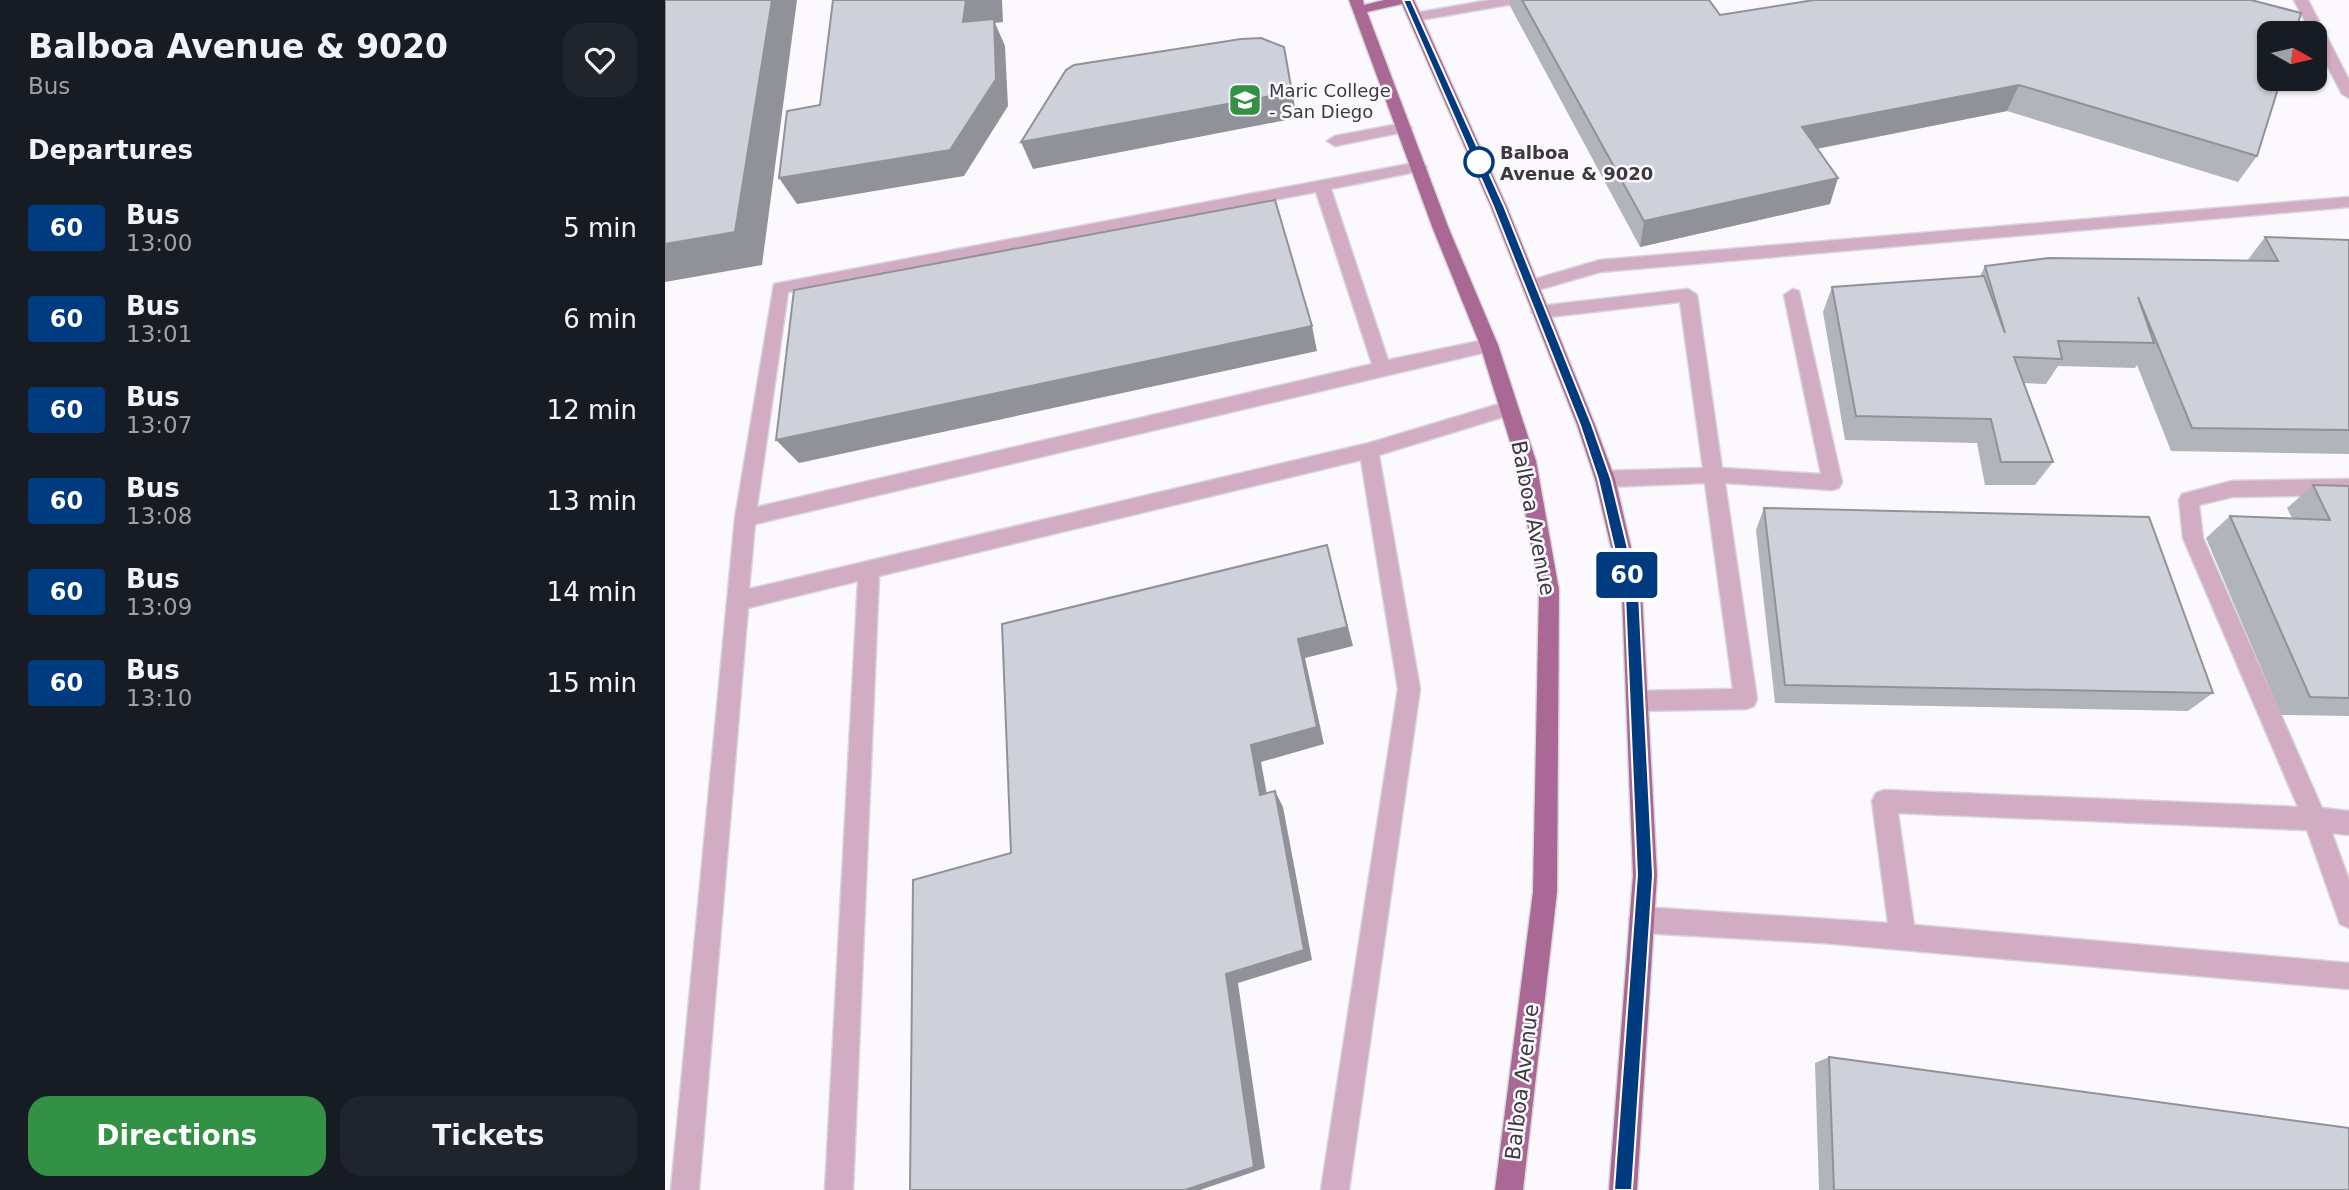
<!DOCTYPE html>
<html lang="en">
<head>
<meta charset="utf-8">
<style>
  :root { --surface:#171b24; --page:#20242c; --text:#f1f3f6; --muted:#9ea1a6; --accent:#329144 }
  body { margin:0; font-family:"DejaVu Sans",sans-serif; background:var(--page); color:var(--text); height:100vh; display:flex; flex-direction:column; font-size:26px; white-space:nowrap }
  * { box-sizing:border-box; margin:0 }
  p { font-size:23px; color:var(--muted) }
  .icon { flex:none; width:38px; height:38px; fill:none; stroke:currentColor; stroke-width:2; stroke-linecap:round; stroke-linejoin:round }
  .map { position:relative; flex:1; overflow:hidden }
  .drawer { display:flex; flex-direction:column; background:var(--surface); width:665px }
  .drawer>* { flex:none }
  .badge { padding:0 14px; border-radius:5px; font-size:24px; line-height:46px }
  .needle { width:46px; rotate:98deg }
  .controls { position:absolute; left:1592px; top:21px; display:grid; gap:14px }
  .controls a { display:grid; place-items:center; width:70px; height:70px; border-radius:14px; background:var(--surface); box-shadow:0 2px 5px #0004; font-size:35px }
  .map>.badge { position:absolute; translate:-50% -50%; box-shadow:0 0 0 4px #fff }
  h2 { padding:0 28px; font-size:26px; line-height:63px }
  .round { display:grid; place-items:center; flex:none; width:74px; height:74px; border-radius:21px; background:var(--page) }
  .overview { display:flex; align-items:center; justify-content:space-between; height:119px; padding:0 28px }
  h1 { font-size:33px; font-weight:600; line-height:52px }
  .button { display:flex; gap:14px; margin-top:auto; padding:14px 28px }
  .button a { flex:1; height:80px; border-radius:21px; background:var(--accent); color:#fff; font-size:28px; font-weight:600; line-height:80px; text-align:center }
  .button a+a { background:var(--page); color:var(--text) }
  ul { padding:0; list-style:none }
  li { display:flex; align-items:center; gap:21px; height:91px; padding:0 28px }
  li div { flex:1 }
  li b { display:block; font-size:26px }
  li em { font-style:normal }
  li .badge { min-width:77px; font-weight:700; text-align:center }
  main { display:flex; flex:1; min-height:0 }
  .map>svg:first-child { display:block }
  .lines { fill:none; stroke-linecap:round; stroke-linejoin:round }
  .minor-casing { stroke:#d8d6db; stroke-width:3 }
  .major-casing { stroke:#d8d6db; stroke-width:3 }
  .minor { fill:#d1acc3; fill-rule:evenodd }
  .major { fill:#aa6994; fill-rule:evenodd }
  .wall { fill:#b2b4bb }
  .shaded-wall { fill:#919299 }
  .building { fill:#cfd1da; stroke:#919299; stroke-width:2 }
  .line { fill:#003b80; stroke:#fff; stroke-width:2 }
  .stop-dot { fill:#fff; stroke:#003b80; stroke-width:3.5 }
  .labels { text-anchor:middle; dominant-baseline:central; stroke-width:5; stroke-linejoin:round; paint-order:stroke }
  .far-poi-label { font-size:18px; fill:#3b393d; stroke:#fbf9fe; text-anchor:start }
  .far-stop-label { font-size:18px; font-weight:bold; fill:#3b393d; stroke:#fbf9fe; text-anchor:start }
  .street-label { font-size:21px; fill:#3b393d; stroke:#fbf9fe }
</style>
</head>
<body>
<main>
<section class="drawer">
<div class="overview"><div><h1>Balboa Avenue &amp; 9020</h1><p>Bus</p></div><a class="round"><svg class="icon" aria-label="heart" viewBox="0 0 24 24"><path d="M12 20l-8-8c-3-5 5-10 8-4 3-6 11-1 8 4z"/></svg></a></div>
<h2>Departures</h2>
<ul>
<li><span class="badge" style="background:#003b80;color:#fff">60</span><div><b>Bus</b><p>13:00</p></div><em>5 min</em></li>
<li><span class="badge" style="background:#003b80;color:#fff">60</span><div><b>Bus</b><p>13:01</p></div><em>6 min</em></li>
<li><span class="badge" style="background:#003b80;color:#fff">60</span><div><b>Bus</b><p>13:07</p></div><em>12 min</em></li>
<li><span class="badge" style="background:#003b80;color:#fff">60</span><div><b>Bus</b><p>13:08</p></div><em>13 min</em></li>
<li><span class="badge" style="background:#003b80;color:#fff">60</span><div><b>Bus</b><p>13:09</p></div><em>14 min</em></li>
<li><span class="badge" style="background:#003b80;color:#fff">60</span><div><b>Bus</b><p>13:10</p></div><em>15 min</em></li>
</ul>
<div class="button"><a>Directions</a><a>Tickets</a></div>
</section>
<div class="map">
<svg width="1684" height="1190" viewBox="0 0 1684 1190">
  <rect width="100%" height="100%" fill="#fbf9fe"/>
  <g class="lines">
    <defs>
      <path id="minor" d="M825,0h30l-7,4 -98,17 -7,-4 7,-4z
        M1629,0h14l41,80v18l-7,-4 -27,-52v-9h-4z
        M739,123l5,2 3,3 -3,3 -74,15 -8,-5 8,-5z
        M754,162l8,5 -2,3 -94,19 57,171 101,-21 6,1 3,5 -3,5 -740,174 -6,65 620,-146 140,-42 7,2 2,5 -2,5 -137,42 41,234 -71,501h-28l77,-501 -37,-229 -482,116 -26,614h-28l33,-609 -110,27 -49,582h-28l64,-672 39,-234zM651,192l56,172 -615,143 31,-215z
        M1684,197v10l-749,65 -69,20 -9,-6 3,-4 75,-22z
        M1023,289l9,6 25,173 99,6 -37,-179 9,-6 6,2 43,191 -3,6 -7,2 -107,-7 32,216 -3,7 -8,3 -109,2 -8,-3 -3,-7 3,-7 8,-3 96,-2 -28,-206 -100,4 -7,-2 -3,-6 3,-6 7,-2 98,-3 -23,-166 -140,16 -9,-6 9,-6z
        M1684,479v16l-117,2 -33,8 4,33 119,270 27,3v24l-17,-2 17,47v48l-9,-4 -33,-94 -409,-17 16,112 435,38v26l-526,-46 -181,-10 -9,-4 -4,-9 4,-9 9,-4 246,16 -16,-122 4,-8 8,-3 414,17 -115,-269 -4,-38 3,-6 50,-13z"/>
      <path id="major" d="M684,0h14l1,5 20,-5h30l93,207 88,218 20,54 27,115 15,281 -20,315h-28l24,-315 -11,-281 -27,-115 -18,-54 -86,-218 -89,-203 -35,8 82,217 49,116 38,116 23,129 -2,302 -34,298h-28l38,-298 6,-302 -23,-129 -36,-116 -47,-116z"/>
    </defs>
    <!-- minor casing -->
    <use href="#minor" class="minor-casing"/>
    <!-- major casing -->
    <use href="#major" class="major-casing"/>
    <!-- minor -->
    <use href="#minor" class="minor"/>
    <!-- major -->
    <use href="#major" class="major"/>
  </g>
  <!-- wall -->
  <path class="wall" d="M845,0h199l11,15 94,-15 443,156 -19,26 -231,-71 -190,38 13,55 -190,43 -130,-241z
    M1600,237l84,3v214l-178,-3 -34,-86 -2,3 -77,-2 -12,18 -23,-1 30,79 -18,23h-50l-8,-42 -132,-3 -22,-128 9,-25 148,-11 5,-10 262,-5z
    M1648,485l36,1v230l-68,-1 -75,-177 24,-22 62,2 -5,-10z
    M1099,508l449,185 -25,18 -413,-8 -19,-173z
    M1164,1057l520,133h-530l-4,-127z"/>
  <!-- shaded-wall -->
  <path class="shaded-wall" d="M107,0h25l-35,265 -97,17v-38z
    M301,0h36l1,22 -8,1 10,23 3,60 -44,70 -167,28 -18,-26 184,-156z
    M619,47l13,71 -264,51 -12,-27z
    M1354,85l-12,26 -213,42 8,-26z
    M1173,178l-8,26 -190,43 4,-26z
    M647,326l5,25 -518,112 -23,-23z
    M662,545l26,101 -48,12 19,86 -63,18 9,49 -10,-16 -9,-50 47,-106z
    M610,791l8,16 29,153 -74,23 27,185 -65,22h-15l41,-216z"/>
  <!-- building -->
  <path class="building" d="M0,0h107l-37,232 -70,12z
    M168,0h133l-3,22 31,-3 2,60 -46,71 -171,28 8,-67 33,-6z
    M857,0h187l11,15 94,-15h437l50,13 -6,20h-25v46h11l-24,77 -238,-71 -217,42 36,51 -194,43z
    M596,38l23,9 8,45 -271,50 45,-72 8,-5 167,-26z
    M610,200l37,126 -536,114 18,-150z
    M1600,237l84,3v190l-157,-2 -54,-131 16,46 -96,-2 4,18 -48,-2 39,105h-52l-10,-43 -135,-3 -24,-129 152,-11 21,57 -20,-67 64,-8 229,3z
    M1648,485l36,1v212l-39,-1 -80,-181 100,4z
    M1099,508l385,9 64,176 -428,-8z
    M662,545l20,82 -49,12 19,88 -66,18 9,50 15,-4 29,159 -78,24 28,193 -69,23h-275l3,-310 98,-27 -9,-229z
    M1164,1057l520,71v62h-515z"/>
  <!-- line -->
  <path class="line" d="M738,0h8l93,206 88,219 19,54 28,115 14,281 -21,315h-18l23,-315 -12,-281 -27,-115 -18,-54 -87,-219z"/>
  <!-- icons -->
  <defs>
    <symbol id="school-square" viewBox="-11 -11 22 22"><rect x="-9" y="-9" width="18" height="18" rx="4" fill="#329144" stroke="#fbf9fe"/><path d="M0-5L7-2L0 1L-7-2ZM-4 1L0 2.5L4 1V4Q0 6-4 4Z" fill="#fff"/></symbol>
  </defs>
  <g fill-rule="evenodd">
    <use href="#school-square" x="561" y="81" width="38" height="38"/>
  </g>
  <!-- markers -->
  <circle class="stop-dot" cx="814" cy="162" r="14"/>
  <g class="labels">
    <!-- far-poi labels -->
    <g class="far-poi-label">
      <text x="604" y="90">Maric College<tspan x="604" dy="21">- San Diego</tspan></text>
    </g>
    <!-- far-stop labels -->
    <g class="far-stop-label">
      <text x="835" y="152">Balboa<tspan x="835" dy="21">Avenue &amp; 9020</tspan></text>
    </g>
    <!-- street labels -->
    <g class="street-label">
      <text transform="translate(868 518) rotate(79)">Balboa Avenue</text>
      <text transform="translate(857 1082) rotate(-83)">Balboa Avenue</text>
    </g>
  </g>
</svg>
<div class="controls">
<a><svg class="needle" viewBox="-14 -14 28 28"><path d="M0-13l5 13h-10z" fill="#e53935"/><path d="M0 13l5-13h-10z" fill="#9ea1a6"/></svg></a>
</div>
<b class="badge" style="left:962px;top:575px;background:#003b80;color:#fff">60</b>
</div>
</main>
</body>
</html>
